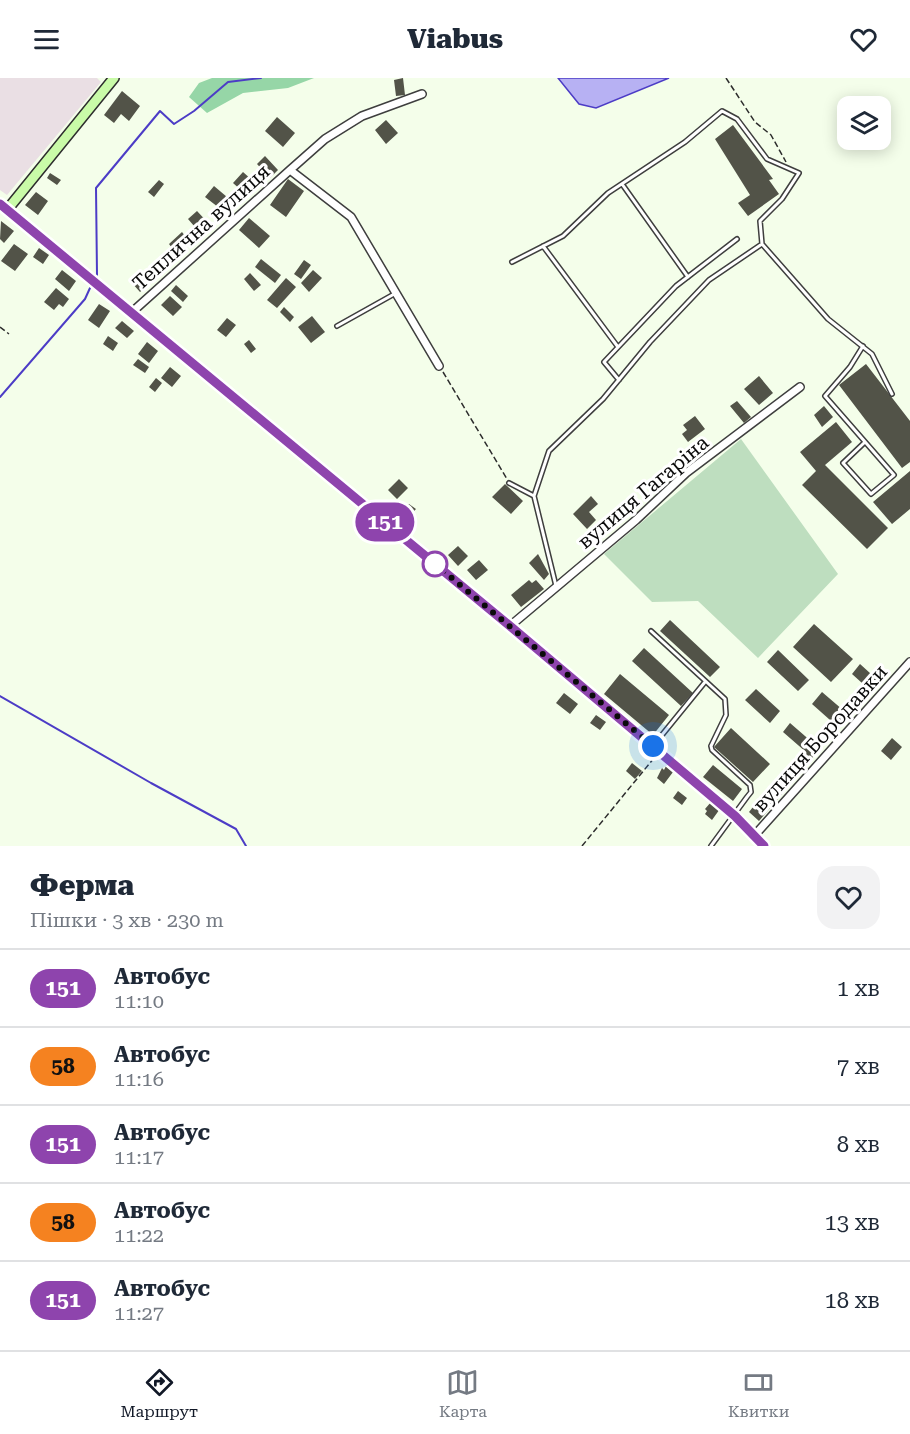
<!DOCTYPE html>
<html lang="uk">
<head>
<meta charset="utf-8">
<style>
  :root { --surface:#fff; --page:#f2f2f3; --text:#1f2937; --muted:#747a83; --line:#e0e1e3; --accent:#111827 }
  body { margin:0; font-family:"Roboto Serif",serif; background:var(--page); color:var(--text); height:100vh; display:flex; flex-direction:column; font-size:22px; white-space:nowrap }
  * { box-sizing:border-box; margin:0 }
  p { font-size:20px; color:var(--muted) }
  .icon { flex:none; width:33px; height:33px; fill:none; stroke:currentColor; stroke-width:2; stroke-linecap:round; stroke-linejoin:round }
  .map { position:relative; height:768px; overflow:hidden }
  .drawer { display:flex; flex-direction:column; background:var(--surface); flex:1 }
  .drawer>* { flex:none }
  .badge { padding:0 12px; border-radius:20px; font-size:21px; line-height:39px }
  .buttons { position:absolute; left:837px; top:18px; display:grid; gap:12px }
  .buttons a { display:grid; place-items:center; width:54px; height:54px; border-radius:12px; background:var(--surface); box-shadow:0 3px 15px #0003; font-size:30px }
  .you { position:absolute; width:30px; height:30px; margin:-15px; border:4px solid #fff; border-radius:50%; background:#1a73e8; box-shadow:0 0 0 9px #1a73e833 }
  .map>.badge { position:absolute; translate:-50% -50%; box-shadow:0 0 0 3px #fff }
  .round { display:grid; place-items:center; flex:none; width:63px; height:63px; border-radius:18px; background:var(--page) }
  .overview { display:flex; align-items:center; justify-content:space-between; height:102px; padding:0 30px }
  h1 { font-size:28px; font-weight:800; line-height:45px }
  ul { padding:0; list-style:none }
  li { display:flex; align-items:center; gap:18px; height:78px; padding:0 30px; border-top:2px solid var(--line) }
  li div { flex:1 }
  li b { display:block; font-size:22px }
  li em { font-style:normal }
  li .badge { min-width:66px; font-weight:700; text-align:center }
  header { display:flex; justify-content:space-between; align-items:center; height:78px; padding:0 30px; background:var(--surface); font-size:27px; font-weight:800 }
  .tabs { display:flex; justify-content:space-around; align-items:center; height:84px; border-top:2px solid var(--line); background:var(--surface); font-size:16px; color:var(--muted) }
  .tabs a { display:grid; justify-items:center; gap:3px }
  .tabs .active { color:var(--accent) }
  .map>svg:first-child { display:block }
  .industrial { fill:#eadfe4 }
  .forest { fill:#96d6a7 }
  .cemetery { fill:#bedebf }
  .water { fill:#b7b1f3; stroke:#4c3cc6; stroke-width:1.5 }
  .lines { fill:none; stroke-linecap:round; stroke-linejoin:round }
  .stream { stroke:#4c3cc6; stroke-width:2 }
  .building { fill:#525348 }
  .lane-casing { stroke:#3e3e3e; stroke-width:6 }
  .street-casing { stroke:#3e3e3e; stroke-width:10 }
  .secondary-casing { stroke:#2d2d2d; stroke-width:12 }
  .path { stroke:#2d2d2d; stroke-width:1.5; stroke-dasharray:6 3; stroke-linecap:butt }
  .lane { stroke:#fff; stroke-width:3 }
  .street { stroke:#fff; stroke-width:7 }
  .secondary { stroke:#c9fba8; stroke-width:9 }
  .line-casing { stroke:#fff; stroke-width:14 }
  .line { stroke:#8e44ad; stroke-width:9 }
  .walk { stroke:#0b0b0b; stroke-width:6; stroke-dasharray:0 10.8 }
  .stop-dot { fill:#fff; stroke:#8e44ad; stroke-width:3 }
  .labels { text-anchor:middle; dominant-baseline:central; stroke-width:6; stroke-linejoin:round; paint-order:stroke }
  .street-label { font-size:20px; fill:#0b0b0b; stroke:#fff }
</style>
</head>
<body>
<header><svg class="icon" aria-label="menu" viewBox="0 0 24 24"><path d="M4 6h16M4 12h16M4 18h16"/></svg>Viabus<svg class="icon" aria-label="heart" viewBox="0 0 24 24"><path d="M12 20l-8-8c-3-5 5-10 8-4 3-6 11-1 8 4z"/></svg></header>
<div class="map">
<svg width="910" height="768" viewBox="0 0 910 768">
  <rect width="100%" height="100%" fill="#f4feea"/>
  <!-- industrial -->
  <path class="industrial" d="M0,0h97l4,4 -94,113 -7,-5z"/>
  <!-- forest -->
  <path class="forest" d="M212,0h102l-26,10 -45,5 -36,20 -18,-16 10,-14z"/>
  <!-- cemetery -->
  <path class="cemetery" d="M741,361l97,135 -80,84 -60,-57 -46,1 -48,-48z"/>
  <!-- water -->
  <path class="water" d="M558,0h111l-73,30 -17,-4z"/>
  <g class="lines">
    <!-- stream -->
    <path class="stream" d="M97,197l-1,-87 64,-77 14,13 20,-13 34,-29 33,-4
      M0,319l85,-98 5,-11
      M0,618l151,87 85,46 10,17"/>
  </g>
  <!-- building -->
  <path class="building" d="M403,0l2,17 -9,1 -2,-16z
    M122,13l18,15 -11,15 -8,-7 -7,9 -10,-8z
    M277,39l18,16 -12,14 -18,-16z
    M386,42l12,13 -12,11 -11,-14z
    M733,47l40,54 -4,1 10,14 -31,22 -10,-13 12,-8 -35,-56z
    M265,78l13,14 -8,8 -13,-14z
    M243,94l9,8 -10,11 -9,-8z
    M50,95l11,7 -4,5 -10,-7z
    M288,101l16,12 -18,26 -16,-12z
    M159,102l5,4 -10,13 -6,-5z
    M214,108l13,11 -9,10 -13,-10z
    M36,114l12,9 -10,14 -13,-10z
    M197,133l14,15 -10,8 -13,-15z
    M249,140l21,18 -11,12 -20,-18z
    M1,143l13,10 -10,12 -4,-4z
    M182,154l6,8 -13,12 -6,-8z
    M14,166l14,10 -13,17 -14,-10z
    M39,170l10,7 -6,9 -10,-7z
    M261,181l20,16 -6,8 -20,-16z
    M304,182l7,5 -10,14 -7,-5z
    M62,192l14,11 -7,10 -14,-12z
    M313,192l9,8 -13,14 -8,-9z
    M145,193l8,10 -13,11 -8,-9z
    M250,195l11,12 -7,6 -10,-12z
    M286,200l10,9 -19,21 -10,-8z
    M176,207l12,11 -5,6 -12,-11z
    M56,210l13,11 -6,8 -4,-3 -5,6 -10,-8z
    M170,218l12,11 -9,9 -12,-11z
    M99,226l11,7 -11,17 -11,-8z
    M284,229l10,10 -4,5 -10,-10z
    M312,238l13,16 -14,11 -13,-16z
    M227,240l9,7 -10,12 -9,-7z
    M122,243l12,10 -7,7 -12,-10z
    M108,258l10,7 -5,8 -10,-7z
    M249,262l7,9 -5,4 -7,-9z
    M147,264l11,9 -9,12 -11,-9z
    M138,281l11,8 -4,6 -12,-8z
    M866,286l44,57v41l-8,6 -63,-83z
    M170,289l11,9 -9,11 -11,-9z
    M759,298l14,17 -14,12 -15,-16z
    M156,300l6,5 -7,9 -6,-5z
    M737,323l14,16 -7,6 -14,-17z
    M824,328l9,11 -11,10 -8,-12z
    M695,338l10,13 -17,13 -6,-8 5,-4 -4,-5z
    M836,344l16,20 -27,23 63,63 -21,21 -65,-64 14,-14 -16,-19z
    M692,366l8,10 -11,9 -8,-10z
    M910,393v38l-18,15 -19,-22z
    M399,401l9,9 -11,11 -9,-9z
    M505,406l18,17 -12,13 -19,-17z
    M591,418l7,8 -9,8 7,8 -9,9 -14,-15z
    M409,426l7,5 -12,13 -7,-5z
    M458,468l10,10 -10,10 -10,-11z
    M538,476l11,20 -5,6 -15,-17z
    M479,482l9,10 -12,10 -9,-10z
    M529,502l3,3 4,-3 8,9 -23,18 -10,-12z
    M670,542l50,47 -10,10 -50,-46z
    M814,546l39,35 -22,23 -38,-35z
    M644,570l49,45 -12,13 -49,-45z
    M778,572l31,30 -11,11 -31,-29z
    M860,586l21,19 -9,9 -20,-18z
    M620,596l49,41 -16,20 -49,-41z
    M756,611l24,22 -10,12 -25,-23z
    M822,614l28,24 -11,12 -27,-24z
    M564,615l14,11 -8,10 -14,-11z
    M596,637l10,7 -6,8 -10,-7z
    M790,645l30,26 -61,72 -10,-9 8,-10 3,3 46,-53 -23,-20z
    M731,650l39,36 -17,18 -39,-35z
    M892,660l10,9 -11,13 -10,-9z
    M632,685l10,8 -7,8 -9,-8z
    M713,687l29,24 -9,12 -30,-24z
    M666,688l7,6 -9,12 -7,-6 5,-10 2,2z
    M678,713l9,7 -5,7 -9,-7z
    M711,724l11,4 -10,14 -7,-6 2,-3 -2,-2z"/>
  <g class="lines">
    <defs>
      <path id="lane" d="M622,106l66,93
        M543,168l75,101
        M512,184l51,-26 45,-43 77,-51 37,-31 15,8 30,40 32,14 -17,26 -22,22 2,23
        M337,248l59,-33
        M863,268l-13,21 -25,29 69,79 -23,19 -28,-31 22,-21
        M619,302l-15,-18 72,-76 61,-47
        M509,405l25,13 22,90
        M534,418l15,-45 54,-52 47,-57 59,-62 53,-36 66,75 44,35 20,40
        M651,553l74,68 1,16 -15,31 1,4 38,35 1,7 -4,5 -36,49
        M653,668l52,-64"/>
      <path id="street" d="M290,92l35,-31 37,-23 60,-22
        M131,235l159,-143 61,47 88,149
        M510,548l126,-106 50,-47 114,-86
        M754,758l156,-174"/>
      <path id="secondary" d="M0,126l510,422 225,190 29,30
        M7,132l107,-132"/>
    </defs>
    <!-- lane casing -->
    <use href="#lane" class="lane-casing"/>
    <!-- street casing -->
    <use href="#street" class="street-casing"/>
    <!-- secondary casing -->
    <use href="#secondary" class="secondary-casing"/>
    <!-- path -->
    <path class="path" d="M726,0l29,44 16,13 15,27
      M0,249l9,7
      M443,294l64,107
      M582,768l72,-88"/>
    <!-- lane -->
    <use href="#lane" class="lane"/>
    <!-- street -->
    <use href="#street" class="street"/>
    <!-- secondary -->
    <use href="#secondary" class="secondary"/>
  </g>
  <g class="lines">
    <defs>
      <path id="line" d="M0,126l510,422 225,190 29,30"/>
    </defs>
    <!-- line casing -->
    <use href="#line" class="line-casing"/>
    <!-- line -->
    <use href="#line" class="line"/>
    <!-- walk -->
    <path class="walk" d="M435,486l218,182"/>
  </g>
  <!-- markers -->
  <circle class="stop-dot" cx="435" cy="486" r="12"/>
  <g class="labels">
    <!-- street labels -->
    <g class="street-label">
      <text transform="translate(201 149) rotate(-42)">Теплична вулиця</text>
      <text transform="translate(643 414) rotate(-40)">вулиця Гагаріна</text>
      <text transform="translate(820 660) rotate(-48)">вулиця Бородавки</text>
    </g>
  </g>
</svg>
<div class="buttons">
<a><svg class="icon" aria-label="layers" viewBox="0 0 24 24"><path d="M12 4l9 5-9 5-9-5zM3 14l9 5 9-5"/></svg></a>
</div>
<div class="you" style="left:653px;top:668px"></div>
<b class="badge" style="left:385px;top:444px;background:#8e44ad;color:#fff">151</b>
</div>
<section class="drawer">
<div class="overview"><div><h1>Ферма</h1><p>Пішки · 3 хв · 230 m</p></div><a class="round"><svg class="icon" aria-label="heart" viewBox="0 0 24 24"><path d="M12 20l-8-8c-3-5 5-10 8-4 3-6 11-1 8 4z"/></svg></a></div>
<ul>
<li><span class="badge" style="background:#8e44ad;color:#fff">151</span><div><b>Автобус</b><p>11:10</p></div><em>1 хв</em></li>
<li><span class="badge" style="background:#f58220;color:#111">58</span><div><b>Автобус</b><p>11:16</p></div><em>7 хв</em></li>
<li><span class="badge" style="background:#8e44ad;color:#fff">151</span><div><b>Автобус</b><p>11:17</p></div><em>8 хв</em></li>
<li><span class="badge" style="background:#f58220;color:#111">58</span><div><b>Автобус</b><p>11:22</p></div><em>13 хв</em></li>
<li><span class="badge" style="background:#8e44ad;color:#fff">151</span><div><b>Автобус</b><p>11:27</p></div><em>18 хв</em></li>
</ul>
</section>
<nav class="tabs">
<a class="active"><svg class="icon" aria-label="directions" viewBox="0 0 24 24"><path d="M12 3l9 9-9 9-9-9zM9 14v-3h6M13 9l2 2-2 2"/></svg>Маршрут</a>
<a><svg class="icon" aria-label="map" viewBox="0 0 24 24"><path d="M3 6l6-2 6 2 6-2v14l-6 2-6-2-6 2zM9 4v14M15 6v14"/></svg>Карта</a>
<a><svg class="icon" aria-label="tickets" viewBox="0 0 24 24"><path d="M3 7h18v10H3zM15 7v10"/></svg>Квитки</a>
</nav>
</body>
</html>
